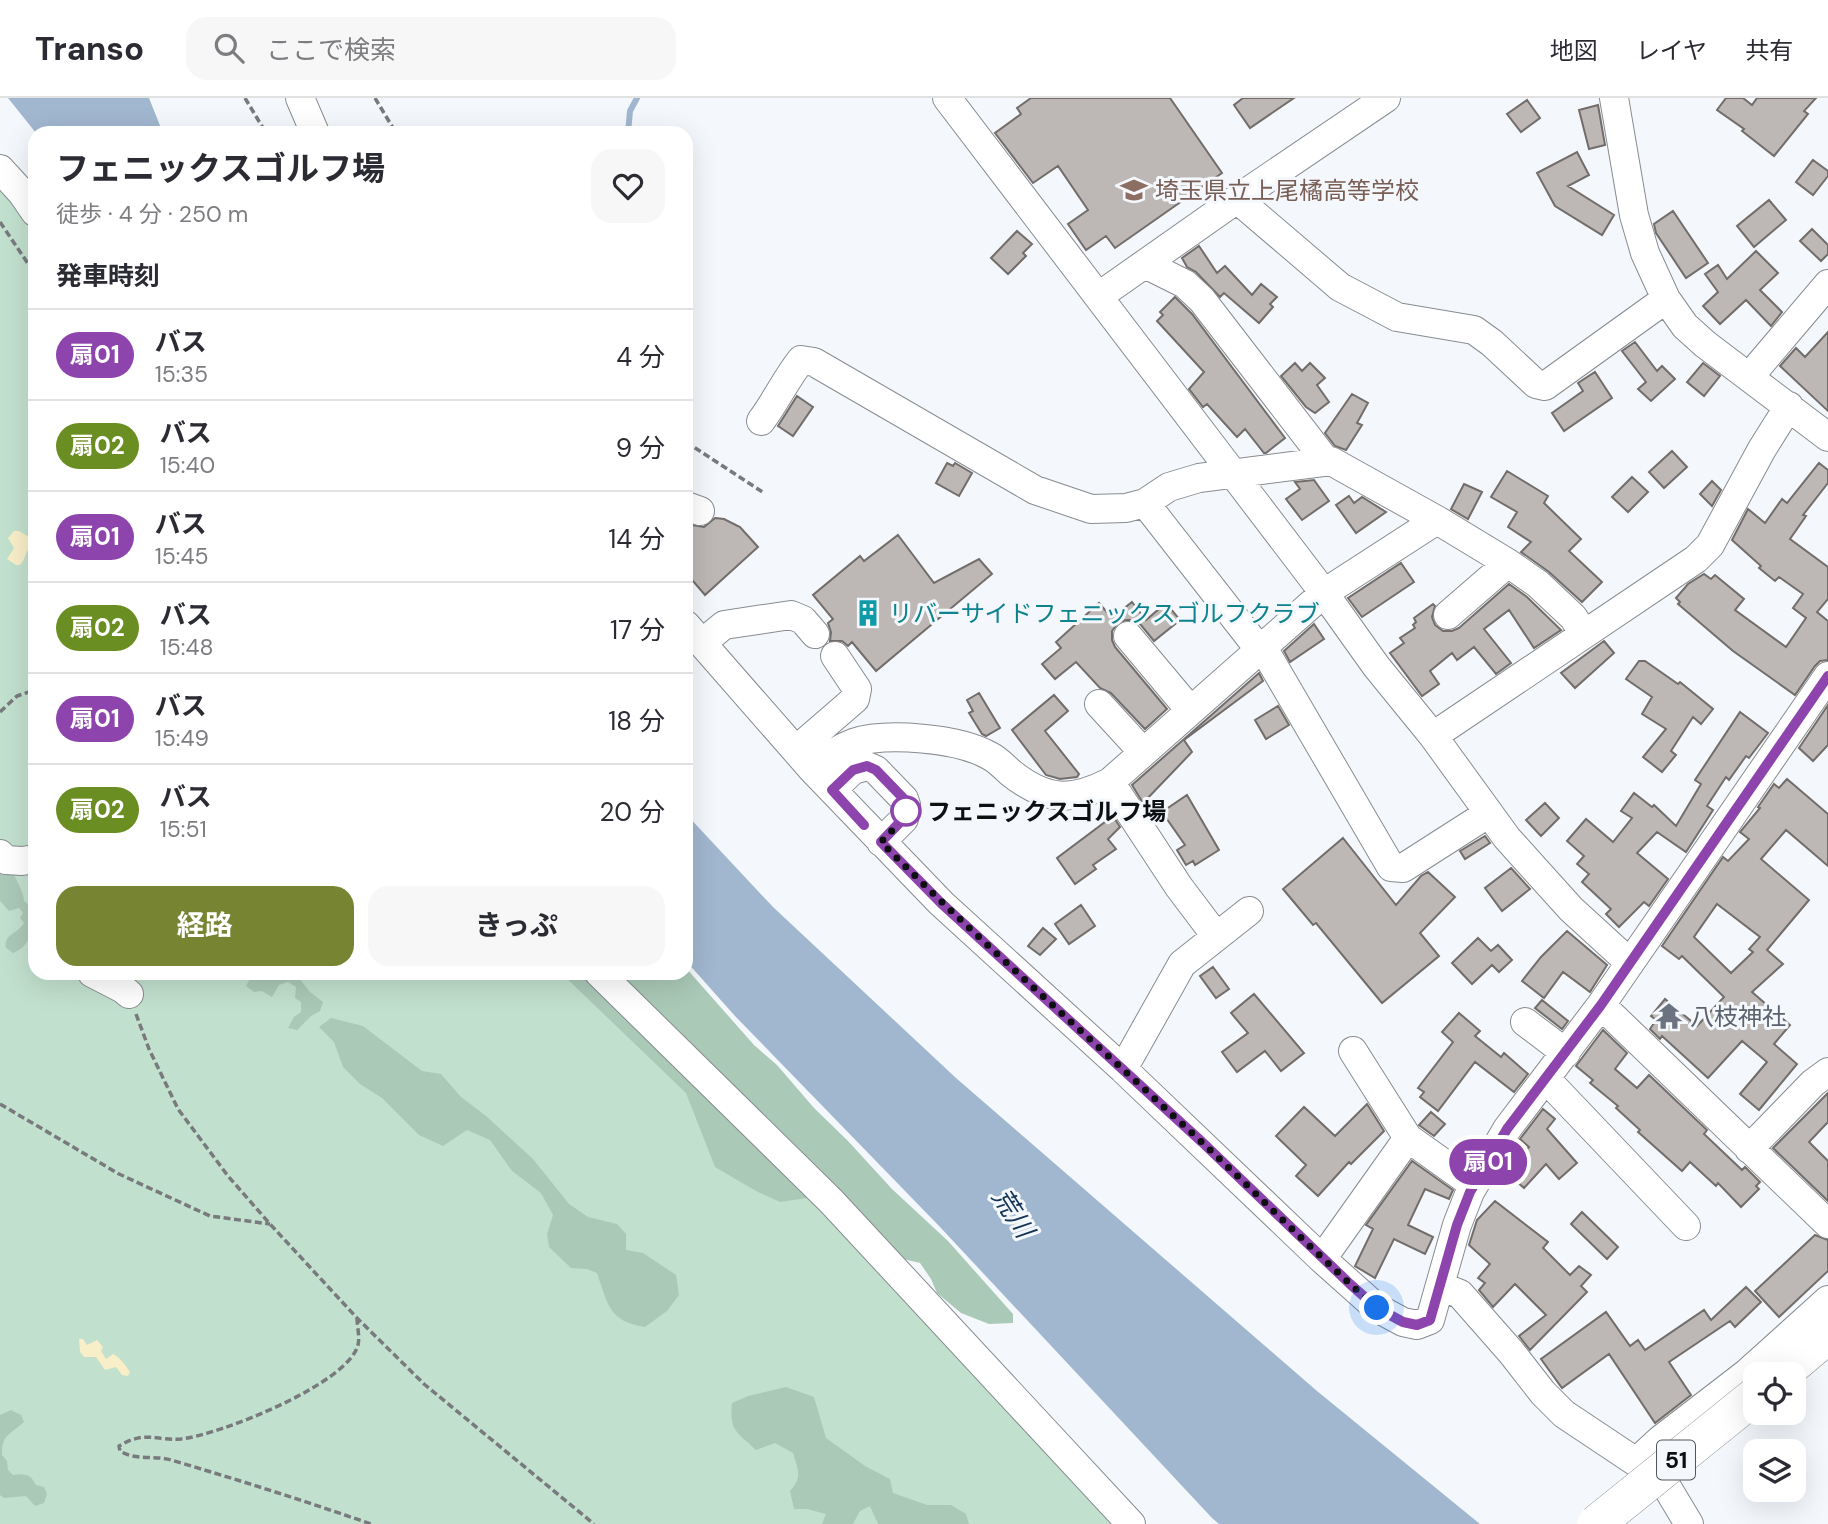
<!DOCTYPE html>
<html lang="ja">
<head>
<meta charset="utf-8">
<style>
  :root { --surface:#fff; --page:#f7f7f7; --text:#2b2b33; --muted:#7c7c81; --line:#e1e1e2; --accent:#778532 }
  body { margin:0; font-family:"DM Sans","Noto Sans JP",sans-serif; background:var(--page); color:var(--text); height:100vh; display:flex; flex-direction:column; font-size:26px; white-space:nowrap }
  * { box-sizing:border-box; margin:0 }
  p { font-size:23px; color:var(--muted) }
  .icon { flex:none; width:38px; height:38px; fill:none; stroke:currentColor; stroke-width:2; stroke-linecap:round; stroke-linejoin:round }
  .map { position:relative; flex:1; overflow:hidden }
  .panel { position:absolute; left:28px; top:28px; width:665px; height:854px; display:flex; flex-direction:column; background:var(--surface); border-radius:21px; box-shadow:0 7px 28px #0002 }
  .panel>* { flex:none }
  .badge { padding:0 14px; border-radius:23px; font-size:24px; line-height:46px }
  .tools { position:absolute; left:1743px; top:1264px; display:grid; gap:14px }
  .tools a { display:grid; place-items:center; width:63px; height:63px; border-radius:14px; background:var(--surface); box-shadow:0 7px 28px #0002; font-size:35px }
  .you { position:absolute; width:35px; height:35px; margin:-18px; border:5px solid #fff; border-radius:50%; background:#1a73e8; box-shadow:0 0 0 10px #1a73e833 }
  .map>.badge { position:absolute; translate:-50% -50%; box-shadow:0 0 0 4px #fff }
  h2 { padding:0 28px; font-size:26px; line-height:63px }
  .round { display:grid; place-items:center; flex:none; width:74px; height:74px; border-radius:21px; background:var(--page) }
  .overview { display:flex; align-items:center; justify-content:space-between; height:119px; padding:0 28px }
  h1 { font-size:33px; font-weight:700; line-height:52px }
  .primary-button { display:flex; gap:14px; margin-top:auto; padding:14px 28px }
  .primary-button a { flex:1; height:80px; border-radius:21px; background:var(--accent); color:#fff; font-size:28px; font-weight:700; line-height:80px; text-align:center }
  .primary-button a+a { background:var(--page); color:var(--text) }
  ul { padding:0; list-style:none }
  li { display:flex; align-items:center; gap:21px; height:91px; padding:0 28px; border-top:2px solid var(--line) }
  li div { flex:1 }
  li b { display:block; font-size:26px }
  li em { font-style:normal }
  li .badge { min-width:77px; font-weight:700; text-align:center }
  header { display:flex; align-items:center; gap:42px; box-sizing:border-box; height:98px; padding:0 35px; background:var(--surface); border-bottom:2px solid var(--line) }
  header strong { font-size:33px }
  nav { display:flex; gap:38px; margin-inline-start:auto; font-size:24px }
  .search { width:490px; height:63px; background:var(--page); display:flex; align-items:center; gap:18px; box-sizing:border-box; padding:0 24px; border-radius:21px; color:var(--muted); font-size:26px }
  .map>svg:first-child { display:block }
  .green { fill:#c2e0ce }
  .forest { fill:#aac9b6 }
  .sand { fill:#f8eec8 }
  .water { fill:#a1b7cf }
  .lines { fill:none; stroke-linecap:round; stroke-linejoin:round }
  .stream { stroke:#a1b7cf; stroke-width:6 }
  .building { fill:#bdb8b5; stroke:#726d6a; stroke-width:2; fill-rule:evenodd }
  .minor-casing { stroke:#888c90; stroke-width:30 }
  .major-casing { stroke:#888c90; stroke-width:38 }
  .path { stroke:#787a7d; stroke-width:3.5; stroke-dasharray:7 3.5; stroke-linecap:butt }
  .minor { stroke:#fff; stroke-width:28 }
  .major { stroke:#fff; stroke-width:37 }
  .major-bridge-casing { stroke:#888c90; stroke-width:38; stroke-linecap:butt }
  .major-bridge { stroke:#fff; stroke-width:37 }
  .line-casing { stroke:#fff; stroke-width:16 }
  .line { stroke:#8e44ad; stroke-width:10 }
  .walk { stroke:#0e0f11; stroke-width:7; stroke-dasharray:0 12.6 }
  .stop-dot { fill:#fff; stroke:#8e44ad; stroke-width:3.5 }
  .labels { text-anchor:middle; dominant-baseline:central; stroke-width:6; stroke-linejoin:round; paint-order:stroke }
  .shield { fill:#f4f8fc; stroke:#535558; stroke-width:2 }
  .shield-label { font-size:23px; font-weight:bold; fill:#0e0f11 }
  .education-label { font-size:24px; fill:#785e54; stroke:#f4f8fc; text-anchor:start }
  .culture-label { font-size:24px; fill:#0d838f; stroke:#f4f8fc; text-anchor:start }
  .stop-label { font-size:24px; font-weight:bold; fill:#0e0f11; stroke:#f4f8fc; text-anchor:start }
  .worship-label { font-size:24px; fill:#5b616d; stroke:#f4f8fc; text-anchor:start }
  .water-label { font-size:26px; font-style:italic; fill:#143557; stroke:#f4f8fc }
</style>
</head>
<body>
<header>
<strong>Transo</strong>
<div class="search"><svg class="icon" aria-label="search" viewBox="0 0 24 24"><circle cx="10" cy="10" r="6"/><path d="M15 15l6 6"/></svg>ここで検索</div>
<nav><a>地図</a><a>レイヤ</a><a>共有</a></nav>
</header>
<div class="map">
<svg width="1828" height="1426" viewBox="0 0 1828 1426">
  <rect width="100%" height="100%" fill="#f4f8fc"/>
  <!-- green -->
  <path class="green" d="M0,82l35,45v748h553l239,234 300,317h-1127z"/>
  <!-- forest -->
  <path class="forest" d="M0,770l12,3c4,8 12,22 12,30l11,9c0,18 -4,36 -22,43l-7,-5c-3,-14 12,-14 18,-25l-4,-5 3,-5 -4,-5 -10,3 -9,-10z
    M686,870l68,77 23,20 37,43 34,33 44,48 56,52 65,73v9l-24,1 -28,-11 -24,-20 -6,-14 -11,-16 -21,-5 -55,-52 -37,-8 -27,4 -24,-11 -41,-24 -29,-74 -125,-120h125z
    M253,875h42l15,19 13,10 -3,9 -9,5 -14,14 -9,-2 6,-11 7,-5v-10l-6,-4 1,-11 -8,-5 -9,3 -7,12 -10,-6 -8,1 -8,-6z
    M331,920l32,8 59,45 19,3 20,23 25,19 47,43 36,45 19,13 29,7 9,10v16l17,3 33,22 3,20 -12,16 -22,16c-37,-6 -37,-23 -48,-54l-10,-4 -16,-1 -22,-21 -2,-13 6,-19 -12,-22 -29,-22 -22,-31 -23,-10 -24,16 -24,-11 -37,-37 -22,-14 -17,-17 -9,-25 -15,-15z
    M786,1289l28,10 12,41 39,28 25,13 3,14 34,12h24l15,9 3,10h-91l-8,-18 -10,5 -7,13h-31l4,-10 -19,-5h-13l-4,-18c13,-14 8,-21 3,-38l-18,-10 -19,7c-19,-18 -27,-19 -24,-47l16,-7z
    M11,1312l10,5 3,7c-13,12 -23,13 -22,33l5,6 1,9 5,5c11,-2 18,-1 23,10l8,2 3,7 -3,9 -9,3 -9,-10 -22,2 -4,-3v-80z"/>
  <!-- sand -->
  <path class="sand" d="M14,433h5l15,9v3c-11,10 -7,15 -14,22h-4l-9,-6 7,-11 -6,-10z
    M79,1241h4l4,6 10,-5 6,7 -2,4 5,8 7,-5c7,3 13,12 17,18l-2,4 -6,-1 -6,-8 -11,3 -9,-13h-12l-4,-5z"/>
  <!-- water -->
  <path class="water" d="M8,0h141l14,35h-127z
    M686,716l87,93 183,171 361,313 163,133h-261l-7,-6 -272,-291 -205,-211 -49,-55z"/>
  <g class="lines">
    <!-- stream -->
    <path class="stream" d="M628,35l2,-22 7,-13"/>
  </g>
  <!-- building -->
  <path class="building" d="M1031,0h139l52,75 -107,75 -9,-12 -20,14 -18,-26 20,-14 -30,-44 -25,17 -38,-50 26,-19 -4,-6z
    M1243,0h51l-44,30 -16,-23z
    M1726,0h17l9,7 5,-7h59l-12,13 4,3 -34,42 -32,-25 2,-2 -27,-19z
    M1527,2l13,18 -19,14 -14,-18z
    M1598,7l7,40 -16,4 -10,-39z
    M1577,54l12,23 -21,11 46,29 -12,20 -47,-29 -18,-33z
    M1813,62l15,11v5l-15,19 -17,-13z
    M1769,102l17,20 -32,27 -17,-21z
    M1673,113l35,52 -22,15 -30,-45 -2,-9z
    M1812,131l16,16v9l-7,7 -21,-20z
    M1017,133l15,13 -9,9 3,3 -18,18 -17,-16z
    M1199,148l18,27 8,-7 27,29 9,-11 16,13 -7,7 3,3 -14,16 -35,-30 -4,4 -24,-25 -9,-5 -5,-9z
    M1756,153l22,22 -18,17 22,22 -11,14 -25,-26 -26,24 -17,-18 15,-14 -13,-18 13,-9 9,14z
    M1175,199l17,17 93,124 -19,15h-2l-19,-24 -8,8 -30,-33 -4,3 -14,-18 15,-17 -47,-51 6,-6 -3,-3z
    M1828,234v79l-48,-45 16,-18 9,9z
    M1635,244l22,29 5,-5 13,13 -24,22 -13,-12 8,-7 -24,-31z
    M1295,265l7,8 8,-8 15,15 -8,7 12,17 -14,11 -9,-6 -25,-31z
    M1703,265l17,13 -16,20 -17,-14z
    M1595,274l17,26 -48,33 -12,-18 31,-22 -5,-8z
    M1352,296l16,9 -11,20 5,2 -16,25 -11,-4 -10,-13z
    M797,298l16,11 -20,29 -15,-10z
    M1672,353l15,16 -23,21 -15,-16z
    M947,365l6,3 2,-3 17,10 -13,23 -23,-13z
    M1819,365l9,7v13l-25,32 3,1 -16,23 38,28v32l-11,13 11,9v39l-8,1 -5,5 -20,29 -62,-44 -55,-47 2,-2 -4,-4 12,-14 16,-10 7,5 4,-4 29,24 -9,11 51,37 20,-29 -13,-10 10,-14 -24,-17 -4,4 -16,-13 2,-2 -29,-26 16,-31 17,14 17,-24 5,4z
    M1507,373l41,25 -4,7 37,36 -12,12 33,31 -20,20 -33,-30 -28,-20 10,-10 -23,-15 9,-15 -26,-15z
    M1632,379l16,15 -20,20 -16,-15z
    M1314,382l15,21 -27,19 -16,-21 14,-10 -5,-7z
    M1712,383l9,9 -9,16 -12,-12z
    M1464,386l18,8 -14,27 -17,-10z
    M1349,398l5,7 8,-6 24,15 -30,21 -20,-28z
    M715,420l9,1 16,8 18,20 -53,48 -19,-22v-49l18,3z
    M898,437l36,48 45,-24 13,15 -116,97 -24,-29 -4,4 -6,-5h-12l1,-9 -3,-9 5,-4 -20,-24 47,-39 4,5z
    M1401,465l13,19 -52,35 -14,-19z
    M1509,486l18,13 34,33 -27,18 -25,-38 -25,19 27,34 -15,11 -22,-27 -17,13 -5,-7 -22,18 9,13 -17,12 -32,-43 14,-10 -4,-5 15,-10 -2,-3 3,-3 -2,-4 19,-14 2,2 -3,11 3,8 8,6h9l7,-3z
    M1132,504l14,18 20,-17 14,17 -26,21 -13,-16 -8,-5h-7l-8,3 -6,8v9l3,7 52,62 -22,20 -34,-36 -11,-5 -24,-26 -21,17 -13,-15 19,-16 -5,-6 43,-39 13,15z
    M1314,526l10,15 -34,23 -6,-11z
    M1604,543l10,12 -39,35 -14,-15z
    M1639,563h6l33,23 2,-2 33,27 -12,15 -8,-7 -22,34 5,4 -14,17 -19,-15 23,-28 -24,-15 10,-17 -26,-18z
    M1259,575l4,8 -79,59 8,12 -49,51 -11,-18z
    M979,595l21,35 -14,8 -4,-2 -13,-21 4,-2 -6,-11z
    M1054,597l14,16 -23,20 34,43 -2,3 -17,2 -14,-4 -34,-45z
    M1828,607v40l-15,16 -14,-13z
    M1278,608l11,19 -23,14 -11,-19z
    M1740,614l28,21 -19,25 -3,-2 -17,24 -3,-3 -19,29 6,4 -27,42 -29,-20 -20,21 31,26 -19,27 -5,-4 -25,25 -13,-13 5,-5 -29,-27 7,-8 -12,-10 7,-8 -17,-15 19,-22 27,23 19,-24 -11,-7 13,-18 18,14 2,-2 22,21 25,-42 -6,-4z
    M1787,681l41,35v52l-42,-36 -25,29 48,41 -42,50 16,14 -31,28 38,33 -16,19 23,20 -38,46 -19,-16 27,-32 -25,-21 -34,37 -46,-42 -2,3 -10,-10 6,-9 -5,-4 14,-17 32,27 27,-29 -42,-41 -3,3 -17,-13 61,-89 5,4 21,-22 -9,-7 20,-24 -2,-1 16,-23 5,4zM1717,806l43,33 -11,12 4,3 -22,21 -37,-36z
    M1187,697l32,55 -24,15 -2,-4 -7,4 -9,-15 8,-5 -23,-33z
    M1545,705l14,15 -18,18 -15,-16z
    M1113,718l7,11 -12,12 8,10 -23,16 3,4 -21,15 -18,-26z
    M1485,738l5,7 -25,16 -5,-8z
    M1343,740l53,67 25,-29 7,-4 27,25 -35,36 19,23 -57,47 -66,-80 -3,2 -30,-36z
    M1511,770l19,21 -28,22 -17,-23z
    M1081,807l14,21 -26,18 -14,-20z
    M1043,830l13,11 -16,16 -12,-9z
    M1567,833l40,34 -17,27 -27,-20 -19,26 -22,-17 19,-24z
    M1478,840l13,13 7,-6 14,15 -13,12 -7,-7 -20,19 -20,-21z
    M1213,869l16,22 -13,9 -16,-22z
    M1254,896l50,59 -23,18 -16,-20 -28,21 -15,-20 26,-19 -17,-20z
    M1542,902l26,21 -6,8 -27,-21z
    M1459,915l21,18 -5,5 26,21 3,-4 24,21 -14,18 -39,-30 -37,49 -18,-14 4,-5 -6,-4 35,-46 -11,-10z
    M1603,932l24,23 -12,16 22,19 12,-13 58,55 -3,4 38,36 3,-3 15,15 -4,4 3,3 -18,18 -23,-24 -2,3 -26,-24 -8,9 -44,-39 2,-2 -24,-22 2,-2 -28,-23 3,-3 -17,-14z
    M1828,995v29l-19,20 19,19v40l-55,-53z
    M1367,1006l17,27 -33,33 -2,-2 -31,34 -22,-20 10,-11 -30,-29 28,-29 31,29z
    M1543,1011l12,10 -8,10 30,34 -18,16 -13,-15 -22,24 -18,-16 23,-25 -9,-8z
    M1431,1014l14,12 -11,12 -15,-11z
    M1412,1063l41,29 -4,9 -24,-10 -17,36 25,12 -8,17 -31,-15 -19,39 -20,-12 18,-37 -7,-4z
    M1495,1103l53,41 -5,6 27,27 9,-9 12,9 -10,11 6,6 -57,58 -11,-14 27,-21 -31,-31 -22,23 -14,-17 6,-7 -7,-5 12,-14 -21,-19 8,-25z
    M1582,1114l36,35 -11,12 -36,-35z
    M1815,1137l13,5v31l-49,46 -24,-26z
    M1746,1189l15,15 -26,25 -5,-6 -61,41 22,33 -36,28 -46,-69 -47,34 -21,-29 65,-47 24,34 8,-6 7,10 59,-40 7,10z"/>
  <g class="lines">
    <defs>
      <path id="minor" d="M300,0l15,35
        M947,0l377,495 52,73 57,70 74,102 64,71 58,53
        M1614,0l20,117 11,38 21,46 19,27 20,18 123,93
        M0,71l22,24 13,19
        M1237,101l103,88 57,30 77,13 18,13 44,41 9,2 121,-87
        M1145,166l40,20 17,16 124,161
        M1099,198l138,-97 149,-101
        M1749,279l79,-93
        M761,323c15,-20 25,-42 40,-61l13,2 221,128 56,19 35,-1 19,-5 24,-16 30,-9 132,-17 106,59 71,43 30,21 35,33 11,16
        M1145,405l114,146
        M686,408l14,5
        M1448,517l60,-52
        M686,527l126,144 129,134 182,166 199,190 55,49 26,14 14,3 13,-5 27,-95 13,-33 37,-63 94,-124 227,-329
        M1128,538l62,74
        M702,545l22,-18 67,-10 12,5 12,14
        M1262,548l129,221 12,1 86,-55
        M1099,606l44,48
        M1433,638l263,-177 14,-14 52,-96 27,-43
        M796,652l59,-51 2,-10 -22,-33
        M812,671c13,-11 25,-20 41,-26 33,-11 106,-5 137,13 8,4 14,11 21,17 35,28 60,29 99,9l214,-189 113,-73
        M1110,684l69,105 37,49
        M832,692l21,-20 14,-4 9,4 28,29 2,6 -2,14 -23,23
        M0,756l6,6 16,1 13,-2
        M92,875l31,16 6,5
        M599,875l232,228 300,323
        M1601,907l227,219
        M1525,924l41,31
        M1353,953l55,87 66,47
        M1123,971l59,-105 67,-53
        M1546,981l140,147
        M1749,1051l64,-66 15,-11
        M1322,1161l86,-121
        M1440,1188l20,8 51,58 32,41 21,21 72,48 32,27 21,35
        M1636,1364l24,-22 87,-67 81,-73"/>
      <path id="major" d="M1782,1276l46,-39"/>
    </defs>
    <!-- minor casing -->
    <use href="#minor" class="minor-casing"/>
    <!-- major casing -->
    <use href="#major" class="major-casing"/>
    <!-- path -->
    <path class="path" d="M245,0l21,35
      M375,0l21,35
      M0,124l35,52
      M686,344l78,51
      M0,614l17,-16 18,-6
      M136,916l13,35 29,60 50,67 42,48 87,94 67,66 170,140
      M0,1006l119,70 91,42 60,8
      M357,1220c0,8 3,19 1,27 -10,39 -139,90 -177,94 -26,2 -35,-9 -62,7l1,5c16,10 34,4 51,9 68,20 134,41 200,64"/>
    <!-- minor -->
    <use href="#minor" class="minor"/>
    <!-- major -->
    <use href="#major" class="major"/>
    <defs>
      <path id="major-bridge" d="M1596,1426l159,-128"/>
    </defs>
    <!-- major-bridge casing -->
    <use href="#major-bridge" class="major-bridge-casing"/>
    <!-- major-bridge -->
    <use href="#major-bridge" class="major-bridge"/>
  </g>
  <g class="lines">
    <defs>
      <path id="line" d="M864,727l-32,-35 21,-20 14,-4 9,4 28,29 2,6 -2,13 -23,24 60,61 261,239 148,142 27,24 26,14 14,3 13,-5 27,-95 13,-33 37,-63 94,-124 227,-329"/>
    </defs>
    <!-- line casing -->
    <use href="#line" class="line-casing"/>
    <!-- line -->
    <use href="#line" class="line"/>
    <!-- walk -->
    <path class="walk" d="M906,713l-2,7 -23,24c96,97 199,187 299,280 67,61 129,126 197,186"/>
  </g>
  <!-- icons -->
  <defs>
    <symbol id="school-bare" viewBox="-9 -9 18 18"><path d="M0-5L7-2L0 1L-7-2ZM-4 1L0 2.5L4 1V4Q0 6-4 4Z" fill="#8d6e63" stroke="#f4f8fc" stroke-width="2.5" paint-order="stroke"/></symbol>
    <symbol id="building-bare" viewBox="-9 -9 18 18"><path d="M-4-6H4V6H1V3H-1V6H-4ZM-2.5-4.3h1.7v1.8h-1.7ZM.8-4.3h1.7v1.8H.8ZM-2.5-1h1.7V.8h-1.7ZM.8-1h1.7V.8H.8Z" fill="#0f9aa8" stroke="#f4f8fc" stroke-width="2.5" paint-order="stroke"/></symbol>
    <symbol id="temple-bare" viewBox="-9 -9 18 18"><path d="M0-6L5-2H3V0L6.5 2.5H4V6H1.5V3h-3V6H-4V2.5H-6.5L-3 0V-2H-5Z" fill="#6b7280" stroke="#f4f8fc" stroke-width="2.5" paint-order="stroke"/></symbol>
  </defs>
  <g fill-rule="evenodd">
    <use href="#school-bare" x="1115" y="73" width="38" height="38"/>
    <use href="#building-bare" x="849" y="496" width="38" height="38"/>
    <use href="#temple-bare" x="1650" y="899" width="38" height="38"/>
  </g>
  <!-- markers -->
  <circle class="stop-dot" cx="906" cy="713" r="14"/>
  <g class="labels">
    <!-- shield labels -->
    <rect class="shield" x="1657" y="1342.5" width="38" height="39" rx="5"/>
    <g class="shield-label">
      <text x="1676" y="1362">51</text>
    </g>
    <!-- education labels -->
    <g class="education-label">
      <text x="1155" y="92">埼玉県立上尾橘高等学校</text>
    </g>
    <!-- culture labels -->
    <g class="culture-label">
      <text x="889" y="515">リバーサイドフェニックスゴルフクラブ</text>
    </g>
    <!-- stop labels -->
    <g class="stop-label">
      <text x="927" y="713">フェニックスゴルフ場</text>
    </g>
    <!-- worship labels -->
    <g class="worship-label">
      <text x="1690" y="918">八枝神社</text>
    </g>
    <!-- water labels -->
    <g class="water-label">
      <text transform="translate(1013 1115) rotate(57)">荒川</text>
    </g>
  </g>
</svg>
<div class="tools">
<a><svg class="icon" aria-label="locate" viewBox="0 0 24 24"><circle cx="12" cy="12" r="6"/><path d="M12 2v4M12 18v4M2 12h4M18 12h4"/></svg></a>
<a><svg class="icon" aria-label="layers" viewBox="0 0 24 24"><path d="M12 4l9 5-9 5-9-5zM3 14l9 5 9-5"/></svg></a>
</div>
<div class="you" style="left:1377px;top:1210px"></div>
<b class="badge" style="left:1488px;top:1064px;background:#8e44ad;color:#fff">扇01</b>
<section class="panel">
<div class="overview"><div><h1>フェニックスゴルフ場</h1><p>徒歩 · 4 分 · 250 m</p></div><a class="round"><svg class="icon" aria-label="heart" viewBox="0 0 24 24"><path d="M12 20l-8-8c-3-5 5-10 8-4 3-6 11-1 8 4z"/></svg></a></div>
<h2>発車時刻</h2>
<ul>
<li><span class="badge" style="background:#8e44ad;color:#fff">扇01</span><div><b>バス</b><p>15:35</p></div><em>4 分</em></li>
<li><span class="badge" style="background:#6b8e23;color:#fff">扇02</span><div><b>バス</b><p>15:40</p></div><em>9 分</em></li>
<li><span class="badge" style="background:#8e44ad;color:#fff">扇01</span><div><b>バス</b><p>15:45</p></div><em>14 分</em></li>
<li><span class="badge" style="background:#6b8e23;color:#fff">扇02</span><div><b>バス</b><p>15:48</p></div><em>17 分</em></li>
<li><span class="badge" style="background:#8e44ad;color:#fff">扇01</span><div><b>バス</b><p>15:49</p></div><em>18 分</em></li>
<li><span class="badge" style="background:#6b8e23;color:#fff">扇02</span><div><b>バス</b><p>15:51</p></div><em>20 分</em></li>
</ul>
<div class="primary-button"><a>経路</a><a>きっぷ</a></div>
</section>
</div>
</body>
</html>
